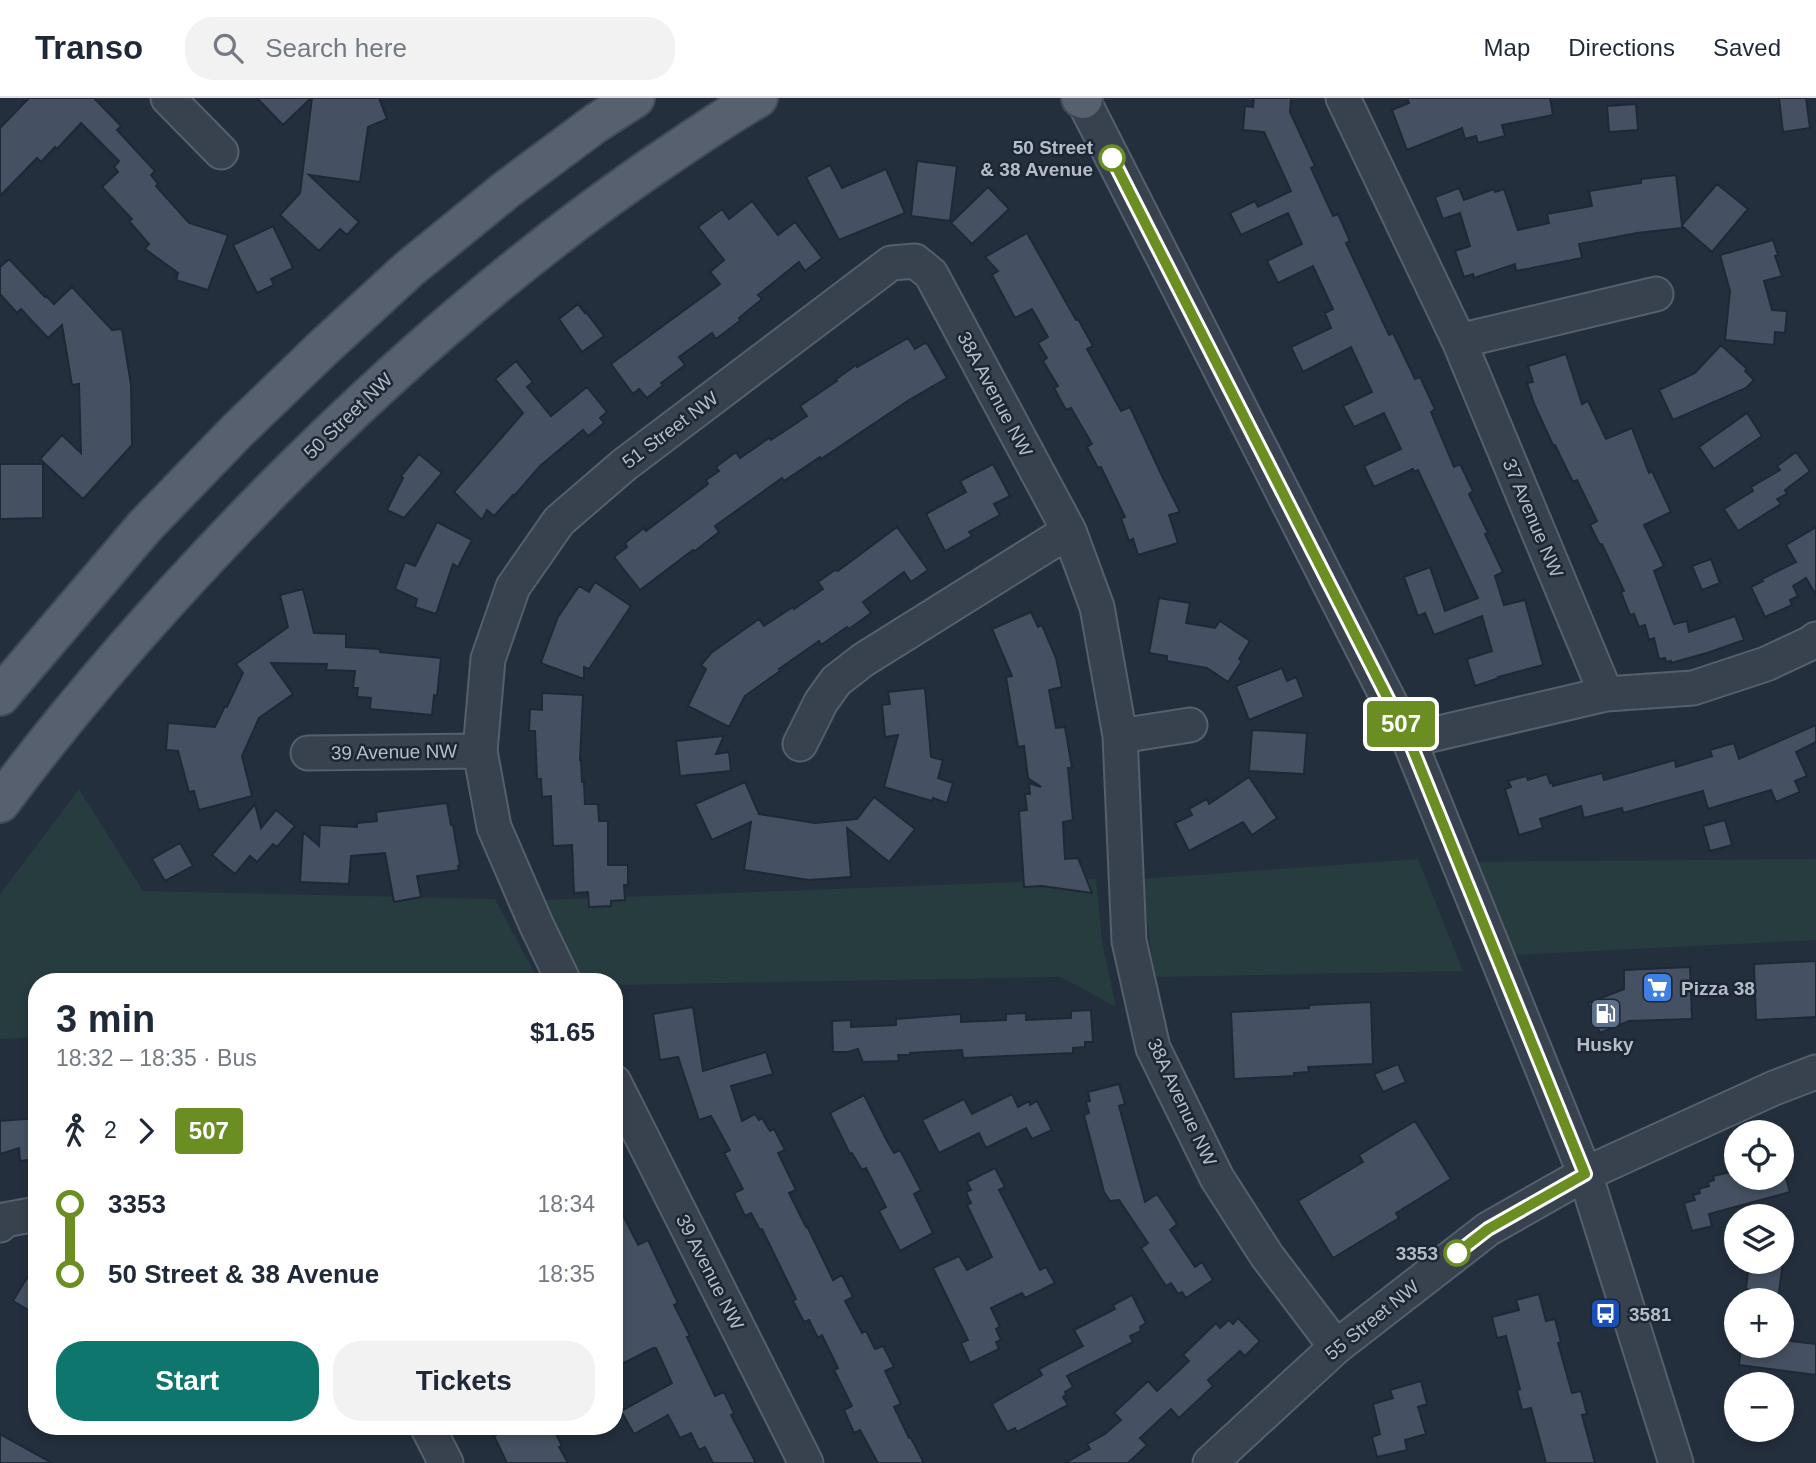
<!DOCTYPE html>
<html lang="en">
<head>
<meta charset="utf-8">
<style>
  :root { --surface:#fff; --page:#f2f2f3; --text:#1f2937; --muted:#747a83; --line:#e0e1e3; --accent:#0f766e }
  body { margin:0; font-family:Arial,sans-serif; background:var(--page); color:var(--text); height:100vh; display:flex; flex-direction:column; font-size:26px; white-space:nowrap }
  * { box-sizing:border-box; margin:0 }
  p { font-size:23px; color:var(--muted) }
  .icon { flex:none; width:38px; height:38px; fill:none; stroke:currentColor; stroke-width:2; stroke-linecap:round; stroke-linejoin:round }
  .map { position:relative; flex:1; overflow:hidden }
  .panel { position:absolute; left:28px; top:875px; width:595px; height:462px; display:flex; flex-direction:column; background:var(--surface); border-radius:28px; box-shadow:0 4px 10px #0003 }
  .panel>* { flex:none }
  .badge { padding:0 14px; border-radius:5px; font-size:24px; line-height:46px }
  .controls { position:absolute; left:1724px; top:1022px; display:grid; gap:14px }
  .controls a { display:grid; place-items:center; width:70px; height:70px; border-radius:50%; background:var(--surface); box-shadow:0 4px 10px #0003; font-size:35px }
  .map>.badge { position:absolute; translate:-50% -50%; box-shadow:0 0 0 4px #fff }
  .legs { display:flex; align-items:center; gap:10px; height:77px; padding:0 28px; font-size:23px }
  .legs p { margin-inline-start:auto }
  .headline { display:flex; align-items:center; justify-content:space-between; height:119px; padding:0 28px }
  h1 { font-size:38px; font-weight:700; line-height:52px }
  .action { display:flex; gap:14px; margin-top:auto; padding:14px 28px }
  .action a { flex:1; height:80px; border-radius:28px; background:var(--accent); color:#fff; font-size:28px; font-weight:700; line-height:80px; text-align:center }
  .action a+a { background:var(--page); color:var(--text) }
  ul { padding:0 28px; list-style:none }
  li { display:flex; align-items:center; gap:24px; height:70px; font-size:26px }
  li i { display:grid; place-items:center; width:10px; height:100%; margin:0 9px; background:currentColor }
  li i::after { content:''; width:18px; height:18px; margin:-9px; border:5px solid; border-radius:50%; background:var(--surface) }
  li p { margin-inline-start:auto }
  li:first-child i { background:linear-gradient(#0000 50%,currentColor 0) }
  li:last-child i { background:linear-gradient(currentColor 50%,#0000 0) }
  header { display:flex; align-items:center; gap:42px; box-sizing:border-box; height:98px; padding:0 35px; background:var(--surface); border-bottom:2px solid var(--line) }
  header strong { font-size:33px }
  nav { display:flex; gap:38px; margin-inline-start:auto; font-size:24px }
  .search { width:490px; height:63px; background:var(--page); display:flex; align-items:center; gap:18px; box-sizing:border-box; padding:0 24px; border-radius:28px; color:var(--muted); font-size:26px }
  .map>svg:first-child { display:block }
  .green { fill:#263c3f }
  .building { fill:#455162; stroke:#1f2835; stroke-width:2 }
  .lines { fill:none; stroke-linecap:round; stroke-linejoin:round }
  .minor-casing { stroke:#565f6c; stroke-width:37 }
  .major-casing { stroke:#414a57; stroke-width:42 }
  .minor { stroke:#38414e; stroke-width:33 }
  .major { stroke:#56606e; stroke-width:38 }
  .line-1-casing { stroke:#fff; stroke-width:16 }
  .line-1 { stroke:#6b8e23; stroke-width:10 }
  .stop-1-dot { fill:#fff; stroke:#6b8e23; stroke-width:3.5 }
  .labels { text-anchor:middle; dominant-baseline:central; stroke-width:5; stroke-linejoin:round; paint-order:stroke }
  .stop-label { font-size:19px; font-weight:bold; fill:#b4bcc9; stroke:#1d2633; text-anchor:end }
  .street-label { font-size:19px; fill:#b4bcc9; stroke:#1d2633 }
  .poi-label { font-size:19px; font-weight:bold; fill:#b4bcc9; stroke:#1d2633; text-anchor:start }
</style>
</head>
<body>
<header>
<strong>Transo</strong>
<div class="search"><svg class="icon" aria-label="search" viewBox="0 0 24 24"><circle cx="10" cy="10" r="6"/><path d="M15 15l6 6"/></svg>Search here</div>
<nav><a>Map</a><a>Directions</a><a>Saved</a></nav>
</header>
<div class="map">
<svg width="1816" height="1365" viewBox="0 0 1816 1365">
  <rect width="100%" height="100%" fill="#242f3e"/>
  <!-- green -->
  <path class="green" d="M79,691l64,102 352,8 44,83h-502v55l-37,2v-145z
    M1418,761l45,112 -308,6 -14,-98z
    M1816,761v81l-301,15 -37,-93z
    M1096,781l6,62 14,66 -55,-30 -447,8v-3h-35l-35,-82z"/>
  <!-- building -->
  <path class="building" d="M29,0h65l27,28 -4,4 38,41 -4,4 7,9 -2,2 33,37 39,12 -20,55 -32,-10 2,-7 -33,-24 4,-5 -20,-23 3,-2 -30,-32 16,-15 -4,-5 5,-6 -38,-38 -24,26 -2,-2 -14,15 -4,-4 -37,38v-68z
    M257,0h54l-28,27z
    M312,0h67l8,21 -19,8 -8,55 -51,-7 50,47 -12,13 -7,-6 -21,22 -39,-36 20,-22z
    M1254,0h37l-1,14 25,54 -4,2 22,48 5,-2 12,27 -4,2 43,92 4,-2 22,46 5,-2 15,32 -4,3 23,55 6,-3 13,27 -4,3 19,39 -3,1 18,38 -8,4 9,29 21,-5 18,65 -45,12 1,1 -24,8 -8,-27 25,-8 -10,-35 -48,19 -9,-22 -7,3 -14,-39 26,-10 15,44 33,-13 -60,-128 -4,2 -1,-3 -39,18 -10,-21 37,-17 -17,-36 -30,14 -11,-21 29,-14 -21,-45 -48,25 -12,-25 40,-19 -6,-15 8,-4 -20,-43 -35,17 -11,-22 35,-17 -14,-31 -47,22 -11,-22 25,-12 3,6 33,-16 -27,-59 -21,-2 2,-24 8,1z
    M1407,0h143l3,17 -51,10 3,11 -27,7 -2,-7 -11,3 -3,-11 -55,22 -15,-40 17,-7z
    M1779,0h27l4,30 -27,4z
    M1636,6l2,26 -29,2 -2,-26z
    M917,63l40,5 -7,55 -39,-5z
    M830,67l12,23 44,-19 19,44 -66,27 -33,-63z
    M1676,77l6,50 35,-41 31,25 -36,43 -30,-26v2l-45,5 -58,11 3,14 -66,13 -1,-7 -41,14 -1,-4 -9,3 -9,-26 15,-5 -10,-33 -17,6 -8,-22 24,-9 5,12 30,-11 1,3 9,-3 14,41 31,-7 -2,-9 45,-8 -3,-15 52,-8v-4z
    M988,89l21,22 -37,35 -21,-21z
    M752,103l26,34 17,-13 27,36 -17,13 -6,-9 -41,33 4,4 -23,19 2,2 -25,19 -4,-6 -33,24 6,8 -24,18 2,2 -16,13 -8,-9 -6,5 -22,-30 109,-80 -10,-12 14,-12 -26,-33 24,-18 7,10z
    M273,128l20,42 -22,11 3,6 -17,8 -24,-48z
    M1027,135l49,87 2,-1 15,27 -6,3 34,62 9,-4 32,69 18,36 -11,3 9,28 -40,12 -5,-16 -4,2 -8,-23 4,-1 -24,-50 -3,1 -11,-21 5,-3 -21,-36 -5,2 -12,-22 4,-2 -15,-25 4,-3 -9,-15 10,-6 -16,-28 -17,9 -23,-43 6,-4 -13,-14z
    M1773,142l5,15 -3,1 7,20 -18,5 8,29 15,1 -2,22 -10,-1 -1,13 -49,-5 5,-49 -10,-36z
    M9,161l36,38 1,-1 8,8 18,-17 40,43 10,-1 9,56 1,60 -49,54 -43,-40 22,-24 19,18 -2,-69 -7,1 -10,-60 -14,13 -27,-29 -4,4 -17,-19v-27z
    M578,206l7,9 1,-1 18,24 -22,16 -23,-33z
    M908,240l7,11 10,-6 3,2 19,33 -38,22 -88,59 -1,-2 -36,24 -2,-3 -67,48 4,6 -24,19 -2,-1 -53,40 -26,-33 13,-10 -2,-4 19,-15 2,3 62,-47 -2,-4 13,-9 -3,-4 20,-15 4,6 29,-20 2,2 36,-24 -7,-10 37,-25 -2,-1 21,-15 1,2z
    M1721,247l26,24 -2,2 9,9 -8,8 -73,32 -14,-30 36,-17z
    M1566,256l16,50 6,-3 18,38 26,-11 17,45 3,-2 19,41 -27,13 20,41 -10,5 20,53 13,-3 2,11 46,-16 9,24 -37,13 -36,10v-2l-5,1 -1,-4 -6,1 -5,-21 -5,2 -4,-15 -6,2 -5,-13 -4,1 -9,-23 3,-1 -22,-47 -2,1 -10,-20 7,-4 -20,-41 -4,2 -18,-37h-2l-18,-39 -8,-23 6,-1 -5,-16z
    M516,263l17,21 -6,5 24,29 36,-29 20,25 -7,6 4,5 -16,13 -5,-6 -43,36 -26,30 -1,-1 -19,21 -7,-6 -5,10 -28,-28 69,-79 -28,-34z
    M1747,315l15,23 -48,33 -15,-22z
    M1796,354l14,19 -25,19 2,4 -10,5 4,5 -43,27 -14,-22 29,-18 -2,-4 29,-17 -3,-4z
    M419,356l23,19 -38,45 -17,-8 16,-32 -2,-2z
    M0,366h43v54l-43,1z
    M993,366l17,32 -16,8 6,11 -31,17 3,4 -27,15 -19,-37 40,-22 -6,-11z
    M437,424l35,18 -14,27 -5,-3 -17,50 -21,-7 2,-8 -22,-10 10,-27 10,4z
    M897,429l31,43 -17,12 -7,-10 -30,22 -11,8 8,11 -22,16 -2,-2 -26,18 -2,-4 -40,28 1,2 -35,25 -16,31 -41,-21 18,-37 -5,-4 10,-12 48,-34 5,7 29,-19 1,2 29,-20 -5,-7 17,-12 3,1z
    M1816,429v68l-10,-17 -13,8 5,10 -8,4 2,5 -27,12 -14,-30 12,-6 -1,-2 34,-17 -10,-17z
    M1711,461l9,24 -18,7 -10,-24z
    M595,484l36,24 -42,63 -5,-2v12l-41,-15 -2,-2 17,-45 21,-31 10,6z
    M303,491l11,44 32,1v13l34,2v3l61,6 -4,38 -3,-1 -2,20 -62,-6 1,-11 -14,-1 1,-9h-5l2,-17 -29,-1 1,-6 -56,-1 22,31 -34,24 -17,38 10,40 -53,14 -5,-19 -5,1 -11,-41 -12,-1 2,-27 47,4 10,-21 2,1 16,-34 -7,-9 52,-37 -8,-32z
    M1159,500l31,5 -4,20 29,5 5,-7 30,20 -11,18 3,2 -14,21 -21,-14 -40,-7v-5l-18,-3z
    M1031,514l7,15 4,-2 14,33 6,29 -13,3 7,38 9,-1 7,41h-4l5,52 -10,2 2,37 13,-1 14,35 -50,-7 -18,1 -5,-76 8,-1 -2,-16h5l-1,-11 12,4 -13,-9 -4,-32 -6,1 -12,-70 6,-1 -20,-47z
    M1282,570l5,13 9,-4 8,20 -55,23 -13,-34z
    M925,590l6,69 12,3 -5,18 15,5 -6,20 -14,-5 -1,3 -48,-14 14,-52 -13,2 -3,-32 8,-1 -2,-12z
    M542,595l41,2 -3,65h1l1,22h2l1,22h13l1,17h9v44h20v20h-4l1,15 -14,1v5l-22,1 -1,-15 -14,1 -2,-48 -19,1 -2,-50 -9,1 -1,-18h-4l-2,-48h-6l1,-22 12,1z
    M1816,627v17l-20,10 11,24 -12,5 5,11 -24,10 -5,-12 -63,19 -5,-18 -80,22 -1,-5 -38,10 -3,-12 -41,13 3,9 -24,7 -14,-46 6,-2 -3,-6 18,-5 2,4 19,-6 3,9 2,-1 1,4 49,-13 2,7 71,-20 1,7 36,-11 -2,-6 24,-7 5,16z
    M1252,632l55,3 -3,41 -55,-3z
    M724,638l-8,18 13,-2 2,19 -51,5 -4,-35z
    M1249,679l28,41 -25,17 -9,-13 -54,29 -14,-28 17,-8 -3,-6 18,-10 2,5z
    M745,684l14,32 56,9 42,-4 17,-22 41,32 -26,33 -42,-34 4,49 -42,3 -65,-10 7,-48 -39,18 -17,-36z
    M447,705l4,22h2l7,40 -2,1 1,4 -42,6 4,21 -27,5 -9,-49 -34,3 -2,28 -49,-2 3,-50 16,14 1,-21 37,2v-4l20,-2 -1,-9z
    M255,706l6,24 15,-18 19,16 -18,21 -4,-3 -16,18 -7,-6 -15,18 -23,-19z
    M1725,722l7,25 -22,6 -7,-25z
    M180,745l13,23 -28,15 -13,-22z
    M1816,863v56l-60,3 -2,-56z
    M1690,869l2,52 -63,2 -29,12 -12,-30 36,-14v-19z
    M1371,904l2,62 -65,3 1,5 -15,1v3l-60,3 -3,-67 78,-4v-3z
    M693,909l10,64 63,-19 7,22 -42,12 11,35 13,-7 4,6 3,-2 8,13 4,-2 11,21 -7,3 18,37 -7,3 17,34 1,-1 26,54 9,-5 11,22 -8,4 17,32 4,-2 9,18 8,-3 11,21 -9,4 16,33 -7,3 15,31h2l13,25h-46l-18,-33 -6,3 -10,-23 8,-4 -18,-36 4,-2 -16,-33 -4,3 -9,-18 -5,2 -11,-21 3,-2 -34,-70 -2,1 -9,-17 -6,3 -11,-23 9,-4 -19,-36 6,-3 -19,-34 -12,4 -21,-63 -18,3 -7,-46z
    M1091,912l2,32h-8v5l-12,1v5l-110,5 -1,-8 -52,3v2h-12l1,6 -36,1 -5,-13 -10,3h-15l-1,-31 19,-1v7l45,-2v-6l65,-5v8l45,-2v-6l20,-1v7l45,-2v-7z
    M1398,966l8,18 -23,10 -9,-18z
    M1119,986l6,20 -6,2 26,96 12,-8 20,30 -7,6 25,37 7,-5 11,18 -27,18 -4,-6 -4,2 -7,-11 -5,3 -25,-38 7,-5 -29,-43 -9,1 -6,-9 -20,-77 5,-2 -3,-11 4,-1 -2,-9z
    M1012,996l6,13 11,-6 1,4 7,-4 15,29 -20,9 -6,-11 -40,20 -7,-15 -40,20 -17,-33 42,-21 8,15z
    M864,997l23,46 7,12 6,-3 21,40 -7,4 19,39 -33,18 -21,-40 7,-4 -20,-39 -4,2 -10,-17 -2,1 -20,-41z
    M37,1020v41l-17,2 -1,-13 -19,6v-33z
    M1415,1023l36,58 -55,34 3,5 -66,40 -35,-57 65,-39 -4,-7z
    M995,1070l10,19 -6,3 41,80 6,-3 9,16 -30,15 -3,-5 -31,15 9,19 -4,2 5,11 -5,2 3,7 -29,14 -9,-20 7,-3 -35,-72 26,-12 8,14 25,-13 -25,-52 4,-2 -5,-11 5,-2 -4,-8z
    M1736,1073v7h50l4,14 -81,22 3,12 -20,5 -8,-28 11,-3 -2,-5 7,-2 -1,-4 10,-3 -1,-4 6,-2 -1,-4z
    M614,1099l24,48 10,-5 30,63 -4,2 16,31 -3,1 28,59 9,-4 10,21 -3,2 25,48h-43l-8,-16 -6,3 -8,-17 -11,5 -12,-23 -34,19 -13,-23 51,-28 -16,-35h-3l-39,20z
    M37,1163v54l-24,-14z
    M1749,1164h34l-5,38h-30l2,-10 -4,-1z
    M1539,1196l7,27 9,-2 6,23 -3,1 14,50 9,-2 6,23 -5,1 13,48h-49l-15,-55 -9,2 -5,-20 3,-1 -14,-53 -9,2 -5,-21 27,-7 -3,-10z
    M1132,1197l14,28 -6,4 1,4 -11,5 3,6 -66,34 6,11 -8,5 1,3 -3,2 5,8 -51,27 -2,-4 -8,4 -15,-28 50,-29 -3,-6 44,-23 -9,-16 41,-21 -2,-4z
    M1238,1220l22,23 -15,15 -5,-5 -32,29 5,6 -34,32 -8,-9 -31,29 7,7 -19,18h-63l25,-14 -3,-5 18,-10 16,-14 -7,-7 34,-32 9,10 32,-30 -6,-6 33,-32 4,5 9,-8 4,4z
    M1782,1242l34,4v31l-77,-10 2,-19h41z
    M1421,1283l6,23 -9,3 8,27 -21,6 2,10 -30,7 -5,-20 8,-3 -7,-30 20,-6 -3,-8z
    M491,1328h61l10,20 -3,1 9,16h-61l-13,-27 2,-1z
    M0,1336l52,29h-52z"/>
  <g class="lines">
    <defs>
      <path id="minor" d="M168,0l53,54
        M1082,0l327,642 176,434 91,289
        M1343,0l116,243 147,353
        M1459,243l197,-47
        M1120,638l70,-11
        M1409,642l197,-46 87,-6 73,-24 45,-21 5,-4
        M800,646l21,-42 15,-21 27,-21 206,-129
        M308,655l172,-2
        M564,884l-28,-58 -42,-97 -14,-76 8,-92 25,-72 46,-66 65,-56 267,-202 24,-2 16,13 138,257 28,76 23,129 9,205 24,107 64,130 50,78 69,91
        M614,984l192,381
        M0,1127l4,-5 33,-6
        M427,1328l19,37
        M1210,1365l126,-116 152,-118 97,-55 189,-86 42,-16"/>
      <path id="major" d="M1081,0l2,1
        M0,598l146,-171 91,-94 86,-83 86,-79 97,-79 90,-67 39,-25
        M0,705c82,-110 174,-213 270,-311 116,-117 238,-225 373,-319 38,-26 75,-52 115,-75"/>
    </defs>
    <!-- minor casing -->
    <use href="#minor" class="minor-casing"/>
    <!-- major casing -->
    <use href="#major" class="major-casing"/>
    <!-- minor -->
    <use href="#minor" class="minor"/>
    <!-- major -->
    <use href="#major" class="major"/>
  </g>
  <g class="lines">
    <defs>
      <path id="line-1" d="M1112,60l297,582 176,434 -97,55 -31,24"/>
    </defs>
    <!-- line-1 casing -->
    <use href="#line-1" class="line-1-casing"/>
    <!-- line-1 -->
    <use href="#line-1" class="line-1"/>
  </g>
  <!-- icons -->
  <defs>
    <symbol id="supermarket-square" viewBox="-11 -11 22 22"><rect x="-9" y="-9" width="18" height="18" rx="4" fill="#3f7fe0" stroke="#1d2633"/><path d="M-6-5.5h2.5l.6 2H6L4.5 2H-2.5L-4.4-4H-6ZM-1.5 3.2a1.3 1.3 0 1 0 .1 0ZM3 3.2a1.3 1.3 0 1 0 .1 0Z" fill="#fff"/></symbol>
    <symbol id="fuel-square" viewBox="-11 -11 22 22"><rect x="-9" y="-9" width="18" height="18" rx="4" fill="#5c6f8a" stroke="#1d2633"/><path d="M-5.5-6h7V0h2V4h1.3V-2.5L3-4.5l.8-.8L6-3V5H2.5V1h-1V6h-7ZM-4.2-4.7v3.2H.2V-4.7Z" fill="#fff"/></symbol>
    <symbol id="bus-square" viewBox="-11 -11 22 22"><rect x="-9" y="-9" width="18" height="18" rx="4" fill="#1a4fb4" stroke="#1d2633"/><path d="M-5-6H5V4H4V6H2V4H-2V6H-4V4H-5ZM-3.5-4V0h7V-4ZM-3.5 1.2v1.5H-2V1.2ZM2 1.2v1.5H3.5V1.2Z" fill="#fff"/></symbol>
  </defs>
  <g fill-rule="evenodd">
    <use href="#supermarket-square" x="1640" y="872" width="35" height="35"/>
    <use href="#fuel-square" x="1588" y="898" width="35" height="35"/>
    <use href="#bus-square" x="1588" y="1198" width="35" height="35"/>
  </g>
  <!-- markers -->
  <g class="stop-1-dot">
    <circle cx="1112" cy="60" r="12"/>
    <circle cx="1457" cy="1155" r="12"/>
  </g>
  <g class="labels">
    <!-- stop labels -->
    <g class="stop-label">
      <text x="1093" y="49">50 Street<tspan x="1093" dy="22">&amp; 38 Avenue</tspan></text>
      <text x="1438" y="1155">3353</text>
    </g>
    <!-- street labels -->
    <g class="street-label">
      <text transform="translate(995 296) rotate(62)">38A Avenue NW</text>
      <text transform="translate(348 318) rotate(-44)">50 Street NW</text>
      <text transform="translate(670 332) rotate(-37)">51 Street NW</text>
      <text transform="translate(1533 420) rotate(67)">37 Avenue NW</text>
      <text transform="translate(394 654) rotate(-1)">39 Avenue NW</text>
      <text transform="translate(1182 1004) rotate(65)">38A Avenue NW</text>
      <text transform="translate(710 1174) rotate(63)">39 Avenue NW</text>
      <text transform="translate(1372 1222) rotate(-39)">55 Street NW</text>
    </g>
    <!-- poi labels -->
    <g class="poi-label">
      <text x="1681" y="890">Pizza 38</text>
      <text x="1605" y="946" text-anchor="middle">Husky</text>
      <text x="1629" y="1216">3581</text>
    </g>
  </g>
</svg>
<div class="controls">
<a><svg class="icon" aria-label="locate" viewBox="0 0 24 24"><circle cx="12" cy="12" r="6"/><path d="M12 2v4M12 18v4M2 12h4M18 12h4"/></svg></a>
<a><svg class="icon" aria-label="layers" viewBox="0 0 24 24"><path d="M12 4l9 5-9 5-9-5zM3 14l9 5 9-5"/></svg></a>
<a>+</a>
<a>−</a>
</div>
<b class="badge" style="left:1401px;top:626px;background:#6b8e23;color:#fff">507</b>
<section class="panel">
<div class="headline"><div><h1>3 min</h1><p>18:32 – 18:35 · Bus</p></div><b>$1.65</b></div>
<div class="legs"><svg class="icon" aria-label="walk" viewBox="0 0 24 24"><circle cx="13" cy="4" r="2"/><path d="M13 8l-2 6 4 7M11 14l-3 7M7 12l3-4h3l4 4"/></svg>2<svg class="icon" aria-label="forward" viewBox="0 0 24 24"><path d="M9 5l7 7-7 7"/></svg><b class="badge" style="background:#6b8e23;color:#fff">507</b></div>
<ul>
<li><i style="color:#6b8e23"></i><b>3353</b><p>18:34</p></li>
<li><i style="color:#6b8e23"></i><b>50 Street &amp; 38 Avenue</b><p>18:35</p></li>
</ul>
<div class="action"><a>Start</a><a>Tickets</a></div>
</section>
</div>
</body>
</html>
